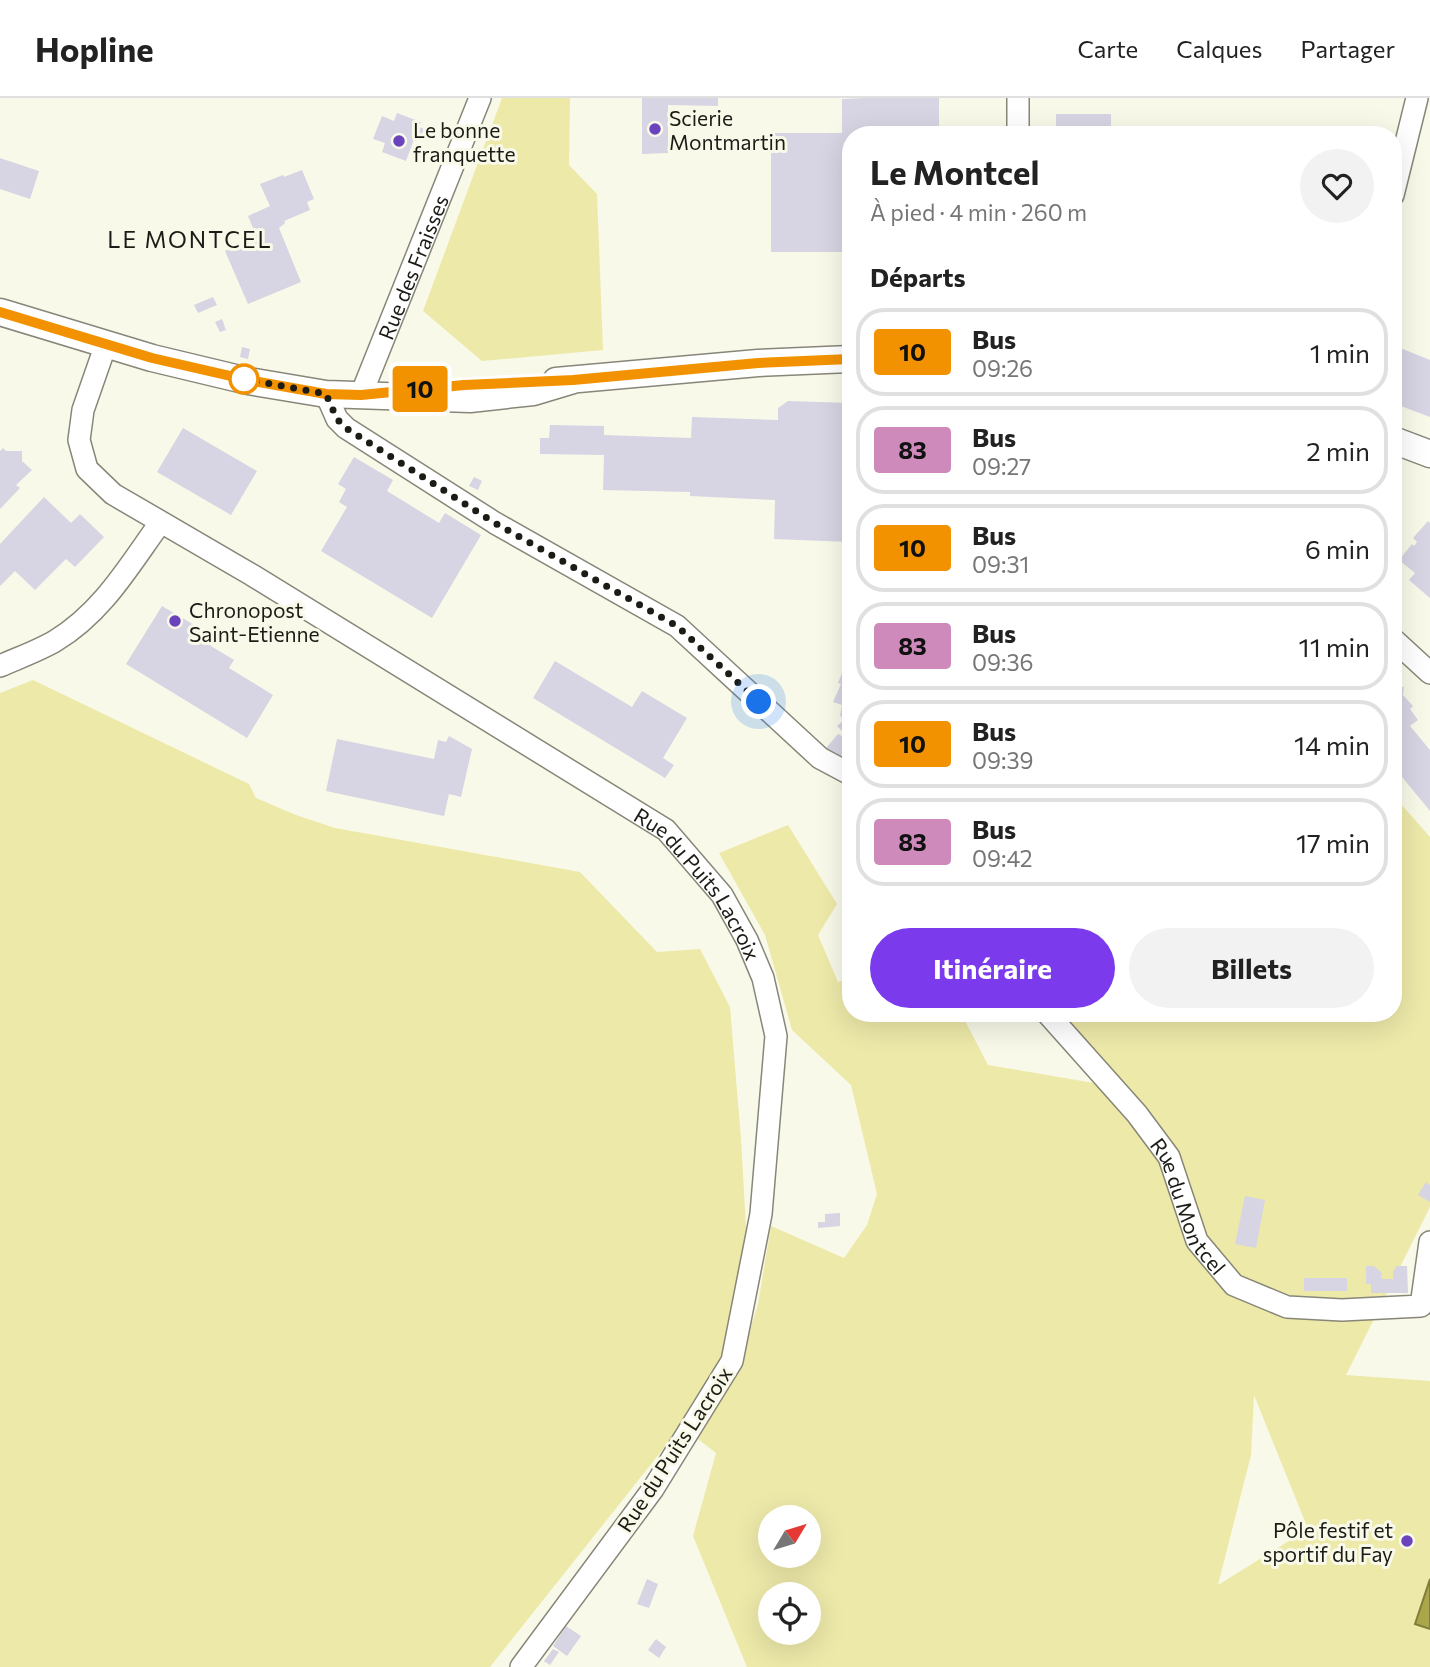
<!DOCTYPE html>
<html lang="fr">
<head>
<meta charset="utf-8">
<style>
  :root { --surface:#fff; --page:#f2f2f2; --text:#222; --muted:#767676; --line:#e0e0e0; --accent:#7c3aed }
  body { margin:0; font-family:Commissioner,sans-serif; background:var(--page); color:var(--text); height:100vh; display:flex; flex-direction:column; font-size:26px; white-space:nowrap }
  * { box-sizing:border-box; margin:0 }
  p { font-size:23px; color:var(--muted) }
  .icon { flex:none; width:38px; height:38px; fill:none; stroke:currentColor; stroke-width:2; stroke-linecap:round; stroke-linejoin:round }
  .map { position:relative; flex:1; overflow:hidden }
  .sheet { position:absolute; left:842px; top:28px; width:560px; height:896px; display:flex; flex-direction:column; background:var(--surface); border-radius:28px; box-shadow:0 7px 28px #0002 }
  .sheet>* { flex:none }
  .badge { padding:0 14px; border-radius:5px; font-size:24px; line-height:46px }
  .needle { width:46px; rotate:52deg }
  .buttons { position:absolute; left:758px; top:1407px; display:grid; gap:14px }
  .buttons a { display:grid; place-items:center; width:63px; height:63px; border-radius:50%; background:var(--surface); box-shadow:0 7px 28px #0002; font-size:35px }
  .you { position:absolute; width:35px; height:35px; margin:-18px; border:5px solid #fff; border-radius:50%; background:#1a73e8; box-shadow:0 0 0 10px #1a73e833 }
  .map>.badge { position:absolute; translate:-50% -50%; box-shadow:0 0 0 4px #fff }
  h2 { padding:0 28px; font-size:26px; line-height:63px }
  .round { display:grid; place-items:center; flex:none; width:74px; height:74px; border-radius:37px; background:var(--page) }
  .head { display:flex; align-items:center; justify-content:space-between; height:119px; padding:0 28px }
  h1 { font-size:33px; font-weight:700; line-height:52px }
  .action { display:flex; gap:14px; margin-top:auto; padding:14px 28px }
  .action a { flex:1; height:80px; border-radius:42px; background:var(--accent); color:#fff; font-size:28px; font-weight:700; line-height:80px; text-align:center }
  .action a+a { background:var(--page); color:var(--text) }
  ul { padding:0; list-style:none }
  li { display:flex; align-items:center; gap:21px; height:88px; margin:0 14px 10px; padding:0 14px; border:4px solid var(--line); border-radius:28px }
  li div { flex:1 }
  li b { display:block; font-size:26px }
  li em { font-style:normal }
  li .badge { min-width:77px; font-weight:700; text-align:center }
  header { display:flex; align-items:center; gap:42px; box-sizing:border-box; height:98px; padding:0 35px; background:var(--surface); border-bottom:2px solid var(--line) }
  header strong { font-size:33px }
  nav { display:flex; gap:38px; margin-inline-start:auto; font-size:24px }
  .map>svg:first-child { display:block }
  .green { fill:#ede9a9; fill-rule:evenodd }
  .water { fill:#aca64a; stroke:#817d3b; stroke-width:2 }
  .building { fill:#d7d4e3 }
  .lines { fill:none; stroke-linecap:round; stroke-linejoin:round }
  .minor-casing { stroke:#878678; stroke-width:24 }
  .major-casing { stroke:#878678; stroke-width:29 }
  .minor { stroke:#fff; stroke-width:21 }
  .major { stroke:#fff; stroke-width:26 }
  .line-casing { stroke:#fff; stroke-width:16 }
  .line { stroke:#f39200; stroke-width:10 }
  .walk { stroke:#1c1c17; stroke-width:7; stroke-dasharray:0 12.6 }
  .poi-dot { fill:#6b43bc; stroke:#f9f9e9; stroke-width:2.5 }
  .stop-dot { fill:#fff; stroke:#f39200; stroke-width:3.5 }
  .labels { text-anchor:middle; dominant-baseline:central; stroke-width:6; stroke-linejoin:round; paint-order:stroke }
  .poi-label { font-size:21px; fill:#1c1c17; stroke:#f9f9e9; text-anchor:start }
  .street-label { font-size:21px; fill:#1c1c17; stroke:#f9f9e9 }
  .neighbourhood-label { font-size:23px; letter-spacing:2px; fill:#1c1c17; stroke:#f9f9e9 }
</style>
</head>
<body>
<header>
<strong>Hopline</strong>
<nav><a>Carte</a><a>Calques</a><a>Partager</a></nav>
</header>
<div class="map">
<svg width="1430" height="1569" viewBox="0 0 1430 1569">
  <rect width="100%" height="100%" fill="#f9f9e9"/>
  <!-- green -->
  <path class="green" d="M502,0h68l-1,67 28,29 6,156 -121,11 -59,-50z
    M33,582l216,104 7,14 40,17 39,13 245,44 77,80 43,-3 30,58 11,132 5,89 -22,132 -53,79 -181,228h-490v-974z
    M1393,697l37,42v370l-84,168 84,6v286h-683l-54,-131 23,-83 -22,-17 45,-70 19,-62 13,-78 73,32 23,-33 10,-31 -26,-109 -59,-55 -27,-95 -46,-82 69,-28 49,79 -19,31 20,47 12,-4v35h111l27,52 106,18 -35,-70h334zM1254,1297l54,134 -90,56 33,-130zM770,1419h38v39h-38zM770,1496h38v39h-38z"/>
  <!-- water -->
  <path class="water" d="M1430,1481v50l-15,-5z"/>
  <!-- building -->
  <path class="building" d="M642,0h76v8l-50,-1v48l-26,1z
    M866,0h73v37h-89v117h-79v-119h71v-34z
    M397,15l24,9 -2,5 5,2 -3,7 -5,-2 -10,27 -24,-9 3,-9 -12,-4 9,-23 12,5z
    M1056,16h55v21h-55z
    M0,60l39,13 -9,28 -30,-10z
    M302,72l12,29 -7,3 3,8 -26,11 1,2 -6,5 22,54 -53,22 -23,-53 24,-11 4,-12 -5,-12 22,-10 -10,-22 23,-9 1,2z
    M213,199l4,8 -19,8 -4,-8z
    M222,221l4,11 -6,2 -5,-10z
    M1393,247l37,15v57l-37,-14z
    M242,249l8,2 -2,10 -8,-2z
    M788,303l62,2v139l-76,-3 1,-39 -85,-4v-4l-87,-2 1,-35 -64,-1v-16h9l1,-13 54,1v9l87,3 1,-21 86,3v-12z
    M183,330l74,43 -26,44 -74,-43z
    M3,350l3,3h16v10l10,9 -16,15 4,3 -20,21v-58z
    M354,359l39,23 -6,11 52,32 6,-10 36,22 -49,83 -111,-67 26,-44 -8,-5 7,-13 -8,-5z
    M474,379l8,4 -4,9 -9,-4z
    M44,399l27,26 9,-9 24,23 -29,30 -9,-8 -31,31 -20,-19 -15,15v-42z
    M1428,423l2,2v75l-21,-18 6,-7 -16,-13 13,-16 2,2 3,-4 -4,-4z
    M162,508l34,20 -5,8 43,26 -5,8 44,27 -26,43 -121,-74z
    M555,563l77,46 10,-16 45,27 -24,40 11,7 -9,13 -132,-80z
    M844,570l6,3v38l-5,9 -5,-2 2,-11 -9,-3 8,-18 -3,-1z
    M1393,588l11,1 -1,8 10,11 -3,3 8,11 -8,6 20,24v61l-37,-45z
    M850,616v25l-13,-13z
    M838,636l12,6v20l-24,-12z
    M449,638l23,13 -11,48 -12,-3 -5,22 -118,-25 11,-52 97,20 4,-19 8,2z
    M1426,1084l4,3v17l-12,-7z
    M1245,1098l20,4 -9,48 -21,-4z
    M840,1115v13l-22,2v-6h7v-8z
    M1366,1168h8l8,7 -1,6h12v-8l4,-5h10l1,27h-37v-9h-5z
    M1304,1180h43v13h-43z
    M647,1481l11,5 -9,24 -12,-4z
    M566,1528l15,10 -14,20 -14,-10z
    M656,1541l10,8 -7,11 -11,-8z
    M553,1551l6,3 -9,13 -6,-4z"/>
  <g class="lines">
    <defs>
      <g id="minor">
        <path d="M1018,37v-37"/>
        <path d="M1393,97l24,-97"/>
        <path id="s1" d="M106,246l-23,66 -4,30 8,29 26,25 139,81 414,255 56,65 25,45 16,38 13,58 -15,178 -29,147 -79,128 -132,178"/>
        <path d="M326,296l11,25 9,9 149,95 182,103 143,132 30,16"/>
        <path id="s2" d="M361,297l119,-297"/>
        <path d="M1393,541l37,34"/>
        <path d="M0,568c18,-8 38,-15 55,-25 47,-28 74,-75 105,-118"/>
        <path id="s3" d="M1047,915l90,101 32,43 28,84 37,44 53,22 55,3 79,-4 9,-64"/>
      </g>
      <path id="major" d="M0,214l152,46 96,23 78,13 144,5 63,-7 40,-12
        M556,283l202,-18 92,-4
        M1393,342l37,14"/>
    </defs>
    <!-- minor casing -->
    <use href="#minor" class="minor-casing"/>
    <!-- major casing -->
    <use href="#major" class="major-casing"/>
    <!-- minor -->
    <use href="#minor" class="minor"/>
    <!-- major -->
    <use href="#major" class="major"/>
  </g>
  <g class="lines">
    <defs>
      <path id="line" d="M0,214l152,46 96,22 78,14 35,1 103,-10 109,-5 185,-17 92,-4"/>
    </defs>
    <!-- line casing -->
    <use href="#line" class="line-casing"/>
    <!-- line -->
    <use href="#line" class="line"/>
    <!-- walk -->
    <path class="walk" d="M244,281l82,15 11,25 9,9 149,95 182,103 82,76"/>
  </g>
  <!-- markers -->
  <g class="poi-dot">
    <circle cx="655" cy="31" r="7"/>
    <circle cx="399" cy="43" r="7"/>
    <circle cx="175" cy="523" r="7"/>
    <circle cx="1407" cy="1443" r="7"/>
  </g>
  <circle class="stop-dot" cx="244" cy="281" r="14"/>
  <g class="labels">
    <!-- poi labels -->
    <g class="poi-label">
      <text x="669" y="19">Scierie<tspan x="669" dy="24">Montmartin</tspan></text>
      <text x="413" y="31">Le bonne<tspan x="413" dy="24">franquette</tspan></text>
      <text x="189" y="511">Chronopost<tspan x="189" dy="24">Saint-Etienne</tspan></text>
      <text x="1393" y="1431" text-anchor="end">Pôle festif et<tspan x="1393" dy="24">sportif du Fay</tspan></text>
    </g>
    <!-- street labels -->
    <g class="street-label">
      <text stroke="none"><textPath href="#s2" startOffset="138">Rue des Fraisses</textPath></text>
      <text stroke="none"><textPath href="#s1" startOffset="875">Rue du Puits Lacroix</textPath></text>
      <text stroke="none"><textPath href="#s3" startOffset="242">Rue du Montcel</textPath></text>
      <text transform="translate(674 1351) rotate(-57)">Rue du Puits Lacroix</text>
    </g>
    <!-- neighbourhood labels -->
    <g class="neighbourhood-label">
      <text x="190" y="141">LE MONTCEL</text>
    </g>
  </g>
</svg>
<div class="buttons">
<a><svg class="needle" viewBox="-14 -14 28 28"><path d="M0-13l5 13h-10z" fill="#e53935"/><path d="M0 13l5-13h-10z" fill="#767676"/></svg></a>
<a><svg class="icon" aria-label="locate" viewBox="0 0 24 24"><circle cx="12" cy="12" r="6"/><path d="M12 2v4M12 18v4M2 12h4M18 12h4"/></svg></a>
</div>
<div class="you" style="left:759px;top:604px"></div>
<b class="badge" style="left:420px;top:291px;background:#f39200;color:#111">10</b>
<section class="sheet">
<div class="head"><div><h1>Le Montcel</h1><p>À pied · 4 min · 260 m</p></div><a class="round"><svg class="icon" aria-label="heart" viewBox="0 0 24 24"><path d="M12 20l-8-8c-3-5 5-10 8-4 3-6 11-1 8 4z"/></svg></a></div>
<h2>Départs</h2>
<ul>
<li><span class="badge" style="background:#f39200;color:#111">10</span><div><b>Bus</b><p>09:26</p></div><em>1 min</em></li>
<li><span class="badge" style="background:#ce8abb;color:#111">83</span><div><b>Bus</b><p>09:27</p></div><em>2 min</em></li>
<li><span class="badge" style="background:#f39200;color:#111">10</span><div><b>Bus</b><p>09:31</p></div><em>6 min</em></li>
<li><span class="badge" style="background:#ce8abb;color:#111">83</span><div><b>Bus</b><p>09:36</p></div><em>11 min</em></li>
<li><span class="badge" style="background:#f39200;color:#111">10</span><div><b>Bus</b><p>09:39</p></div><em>14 min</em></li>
<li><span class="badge" style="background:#ce8abb;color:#111">83</span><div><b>Bus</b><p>09:42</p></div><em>17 min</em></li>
</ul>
<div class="action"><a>Itinéraire</a><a>Billets</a></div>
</section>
</div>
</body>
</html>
